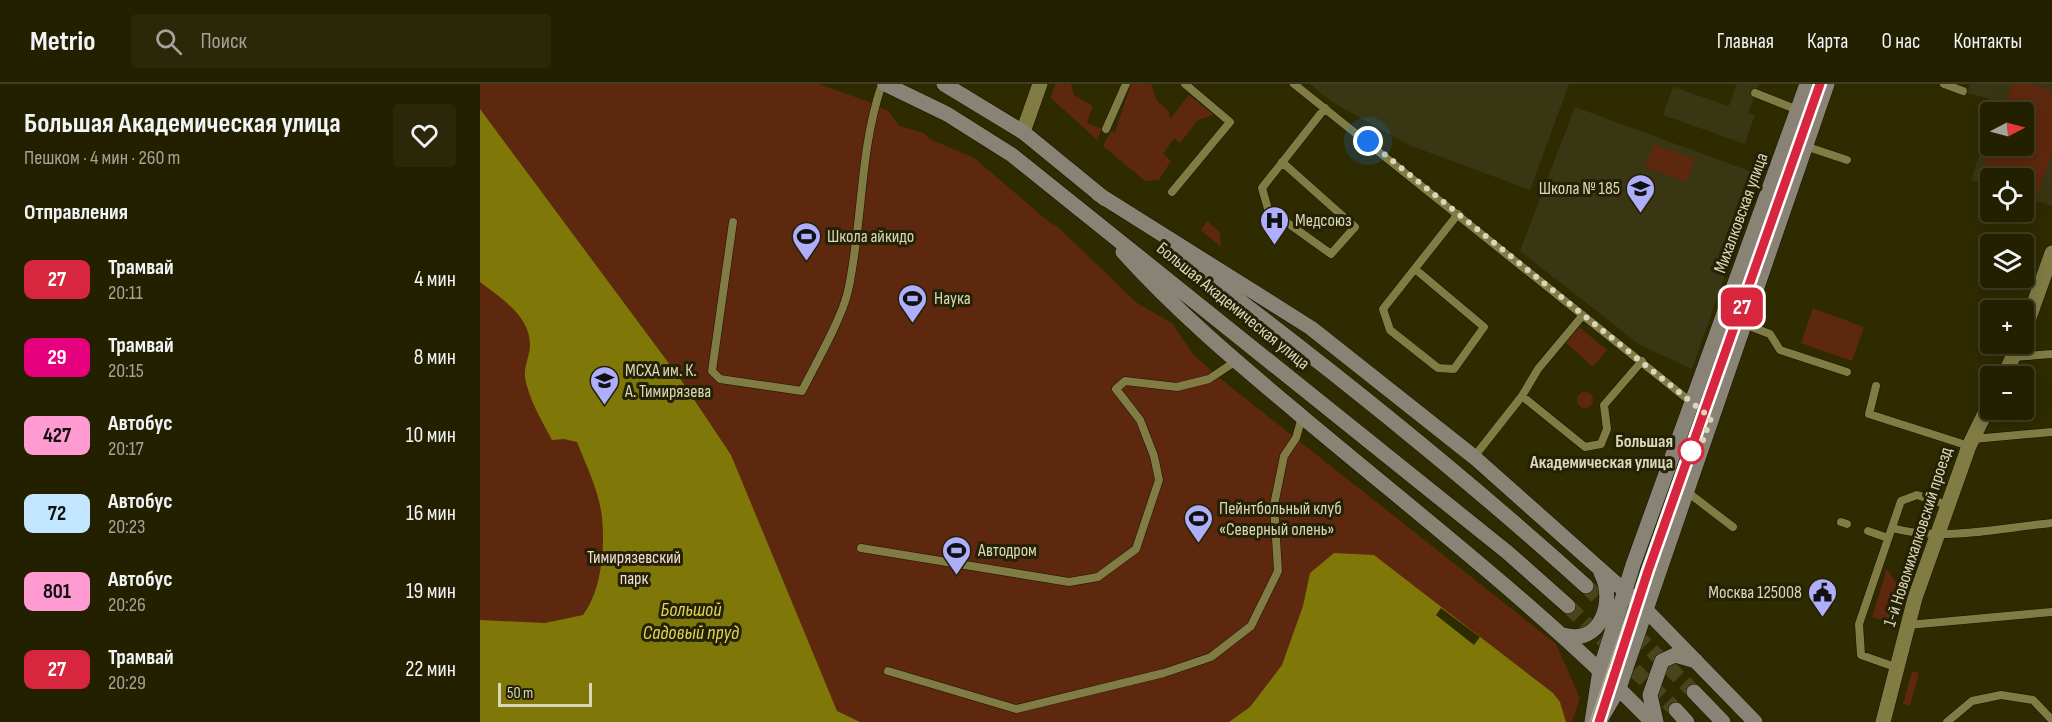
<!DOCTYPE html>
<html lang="ru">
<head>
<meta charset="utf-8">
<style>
  :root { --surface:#232000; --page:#2b280a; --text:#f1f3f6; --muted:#a3a399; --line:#403e22 }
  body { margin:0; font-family:"Sofia Sans Condensed",sans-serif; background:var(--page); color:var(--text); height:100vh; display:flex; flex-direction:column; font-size:22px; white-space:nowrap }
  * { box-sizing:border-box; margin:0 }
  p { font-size:20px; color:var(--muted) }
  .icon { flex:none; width:33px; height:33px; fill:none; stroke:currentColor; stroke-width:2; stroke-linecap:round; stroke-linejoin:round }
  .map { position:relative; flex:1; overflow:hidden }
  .drawer { display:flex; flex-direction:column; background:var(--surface); width:480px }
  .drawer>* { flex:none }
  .badge { padding:0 12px; border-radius:9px; font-size:21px; line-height:39px }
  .needle { width:39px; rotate:84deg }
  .fabs { position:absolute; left:1500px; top:18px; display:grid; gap:12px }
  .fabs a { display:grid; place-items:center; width:54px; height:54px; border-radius:6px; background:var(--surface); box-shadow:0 3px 15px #0003,0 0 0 2px var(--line); font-size:30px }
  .scale { position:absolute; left:18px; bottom:15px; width:94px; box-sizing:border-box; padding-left:6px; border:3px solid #d8d7ba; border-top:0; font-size:16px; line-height:21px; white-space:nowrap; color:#d8d7ba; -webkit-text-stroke:4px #242104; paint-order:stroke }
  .you { position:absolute; width:30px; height:30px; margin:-15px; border:4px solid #fff; border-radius:50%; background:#1a73e8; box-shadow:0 0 0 9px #1a73e833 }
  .map>.badge { position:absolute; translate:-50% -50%; box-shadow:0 0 0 3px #fff }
  h2 { padding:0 24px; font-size:22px; line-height:54px }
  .round { display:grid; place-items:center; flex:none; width:63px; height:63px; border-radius:6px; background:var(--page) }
  .head { display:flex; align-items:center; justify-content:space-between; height:102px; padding:0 24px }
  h1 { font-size:28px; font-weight:700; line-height:45px }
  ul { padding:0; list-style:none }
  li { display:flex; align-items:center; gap:18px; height:78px; padding:0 24px }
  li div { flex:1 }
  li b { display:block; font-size:22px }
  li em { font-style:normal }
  li .badge { min-width:66px; font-weight:700; text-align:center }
  header { display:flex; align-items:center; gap:36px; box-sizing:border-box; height:84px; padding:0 30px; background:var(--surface); border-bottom:2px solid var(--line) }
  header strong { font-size:28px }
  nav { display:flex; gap:33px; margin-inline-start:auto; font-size:21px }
  .search { width:420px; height:54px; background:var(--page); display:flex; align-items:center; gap:15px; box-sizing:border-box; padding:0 21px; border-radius:6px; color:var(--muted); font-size:22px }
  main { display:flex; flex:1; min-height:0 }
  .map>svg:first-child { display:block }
  .built { fill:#393613 }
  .green { fill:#5d280e }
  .water { fill:#7f7707 }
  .pier { fill:#2f2b00 }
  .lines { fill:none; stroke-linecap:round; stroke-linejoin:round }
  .secondary-tunnel { stroke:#48451c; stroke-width:15; stroke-dasharray:15 8; stroke-linecap:butt }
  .lane-casing { stroke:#161300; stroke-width:9 }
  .street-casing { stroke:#161300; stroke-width:16 }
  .secondary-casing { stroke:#161300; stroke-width:16 }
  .lane { stroke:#817c44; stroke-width:8 }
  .street { stroke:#817c44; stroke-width:15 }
  .secondary { stroke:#888375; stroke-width:15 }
  .tram { stroke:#a9a786; stroke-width:1.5 }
  .line-casing { stroke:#fff; stroke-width:14 }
  .line { stroke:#d7263d; stroke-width:9 }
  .walk { stroke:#d8d7ba; stroke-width:6; stroke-dasharray:0 10.8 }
  .stop-dot { fill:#fff; stroke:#d7263d; stroke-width:3 }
  .labels { text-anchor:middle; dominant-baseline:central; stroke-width:6; stroke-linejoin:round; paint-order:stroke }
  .poi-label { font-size:18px; fill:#d8d7ba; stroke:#242104; text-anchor:start }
  .street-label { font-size:18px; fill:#d8d7ba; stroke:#242104 }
  .stop-label { font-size:18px; font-weight:bold; fill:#d8d7ba; stroke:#242104; text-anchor:end }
  .park-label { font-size:18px; fill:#f2dbd1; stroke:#242104 }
  .water-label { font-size:20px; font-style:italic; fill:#dfd557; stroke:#242104 }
</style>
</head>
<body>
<header>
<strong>Metrio</strong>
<div class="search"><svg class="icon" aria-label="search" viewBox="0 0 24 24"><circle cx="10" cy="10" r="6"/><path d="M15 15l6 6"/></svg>Поиск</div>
<nav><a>Главная</a><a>Карта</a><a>О нас</a><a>Контакты</a></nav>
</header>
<main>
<section class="drawer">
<div class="head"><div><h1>Большая Академическая улица</h1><p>Пешком · 4 мин · 260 m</p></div><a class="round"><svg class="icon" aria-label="heart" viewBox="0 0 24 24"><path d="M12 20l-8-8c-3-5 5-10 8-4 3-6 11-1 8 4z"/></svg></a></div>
<h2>Отправления</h2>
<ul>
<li><span class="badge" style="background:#d7263d;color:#fff">27</span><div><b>Трамвай</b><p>20:11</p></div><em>4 мин</em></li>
<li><span class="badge" style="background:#e6007e;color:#fff">29</span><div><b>Трамвай</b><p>20:15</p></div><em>8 мин</em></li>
<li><span class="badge" style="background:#ff9ad2;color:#111">427</span><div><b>Автобус</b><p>20:17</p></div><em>10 мин</em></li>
<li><span class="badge" style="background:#c2e6ff;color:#111">72</span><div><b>Автобус</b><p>20:23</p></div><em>16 мин</em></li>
<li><span class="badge" style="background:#ff9ad2;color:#111">801</span><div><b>Автобус</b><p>20:26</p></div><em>19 мин</em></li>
<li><span class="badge" style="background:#d7263d;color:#fff">27</span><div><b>Трамвай</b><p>20:29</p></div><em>22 мин</em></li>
</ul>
</section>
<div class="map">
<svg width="1572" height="638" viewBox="0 0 1572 638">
  <rect width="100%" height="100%" fill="#2f2b00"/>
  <!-- built -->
  <path class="built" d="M830,0h259l-39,106 -121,-45 -77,-43z
    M1257,0h22l-11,29 7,2 -10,29 -82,-29 10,-28 56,19z
    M1490,0h82v122l-28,-9v-19h-34v8l-19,-6 19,-59v25h34v-34h-31l4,-11 -30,-8z
    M1095,23l185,68 -68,194 -52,-24 -120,-94z"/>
  <!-- green -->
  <path class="green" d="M0,0h339l56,20 13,7 12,15 24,7 6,6 44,19 75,64 9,5 79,76 35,20 20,30 25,23 339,268 24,54 -8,24h-1092z
    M575,0h16l3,11 19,11 -6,17 15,6 -5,11 -46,-42z
    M651,0h20l6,17 12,10 1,8 19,-24 25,20 -16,5 -18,23 -6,-5 -11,16 8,7 -12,19 -14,1 -42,-35 8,-15 4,1z
    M1532,0h20l20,7v62l-16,47 -12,-5v-17h-34v6l-10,-4 11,-34h33v-34h-21z
    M1174,60l41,15 -8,23 -42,-15z
    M1153 106a11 11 0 1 1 22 0a11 11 0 1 1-22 0Z
    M727,137l13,11 1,15 -20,-17z
    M1333,224l51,19 -12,34 -51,-18z
    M1099,243l28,23 -14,17 -27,-24z
    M1097 316a8 8 0 1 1 16 0a8 8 0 1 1-16 0Z
    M1407,485l14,21 -10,33 -19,-6z
    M1432,587l7,2 -9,33 -7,-2z"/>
  <!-- water -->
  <path class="water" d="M0,25l199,268 52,78 106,256 23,11h-380v-102l65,3 38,-8c19,-25 22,-68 19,-98 -3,-26 -16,-52 -25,-75l-13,-3 -12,1c-10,-19 -24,-42 -27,-63 -1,-11 5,-22 5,-32 0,-30 -30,-47 -50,-63z
    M854,469l40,2 179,138 7,9 6,20h-337l21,-15 32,-42 21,-59 7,-33z"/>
  <!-- pier -->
  <path class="pier" d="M961,524l39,29 -6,8 -38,-30z"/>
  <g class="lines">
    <!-- secondary-tunnel -->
    <path class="secondary-tunnel" d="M1106,502l108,106
      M1088,522l108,104"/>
    <defs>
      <path id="lane" d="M814,0l417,334
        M1464,0l19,7
        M1275,9l43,17
        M626,45l20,-45
        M1325,62l42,14
        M802,78l73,65 -24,27 -63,-45 -6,-21 63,-80
        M692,108l58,-70 -45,-38
        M253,138l-21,149 8,8 82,12c13,-26 40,-73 46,-100 15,-68 11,-140 34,-207
        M935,185l69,58 -30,42 -16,-1 -48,-38 -7,-21 75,-95
        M1245,233l45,17 10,16 67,22
        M1533,273l39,-3
        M1396,302l-7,28 100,32
        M1042,312l63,51 16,-3 6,-15 -3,-24 38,-44
        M1493,355l79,-7
        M994,373l48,-61 16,-27 45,-54
        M1206,407l47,36
        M1361,438l6,2
        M1412,444c51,14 108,0 160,-5
        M1388,447l20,7
        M381,464l208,34 29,-5 38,-28 23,-69 -5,-24 -14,-36 -24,-31 9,-8 52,6 32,-8 27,-18
        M1428,541l144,-13
        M1418,584l-37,-13 -2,-31 42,-123 16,-6 30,10
        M408,587l128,38 148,-36 47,-16 40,-31 27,-55 -4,-66 10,-49 12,-18 6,-21
        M1467,638l25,-21 29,-6 32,5 19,20"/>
      <path id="street" d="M543,48l17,-48
        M1544,248l28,-79
        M1524,292l15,-32
        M1403,638l32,-124 54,-152 21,-43"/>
      <path id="secondary" d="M405,0l62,30 65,41 495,397 61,54
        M464,0l79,48 82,67
        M618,110l213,134 163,129 172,153 109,112
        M692,166c143,106 282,217 414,336
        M643,168c54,60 115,111 177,163 119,100 243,195 352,307
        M1083,551c38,11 53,-34 38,-62
        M1214,608l29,30
        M1196,626l11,12
        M1112,638l8,-52 33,-105 174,-481
        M1119,638l20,-34 208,-604
        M1176,638l-6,-27 12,-34 13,-6 21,6"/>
    </defs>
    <!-- lane casing -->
    <use href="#lane" class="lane-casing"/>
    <!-- street casing -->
    <use href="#street" class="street-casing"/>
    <!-- secondary casing -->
    <use href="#secondary" class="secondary-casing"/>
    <!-- lane -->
    <use href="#lane" class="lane"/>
    <!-- street -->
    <use href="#street" class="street"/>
    <!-- secondary -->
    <use href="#secondary" class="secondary"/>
    <!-- tram -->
    <path class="tram" d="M1110,638l52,-154 172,-484"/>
  </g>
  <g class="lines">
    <defs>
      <path id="line" d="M1119,638l49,-151 172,-487"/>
    </defs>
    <!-- line casing -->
    <use href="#line" class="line-casing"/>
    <!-- line -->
    <use href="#line" class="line"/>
    <!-- walk -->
    <path class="walk" d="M888,57l343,277 -13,36 -7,-3"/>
  </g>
  <!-- icons -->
  <defs>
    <symbol id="school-pin" viewBox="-11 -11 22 30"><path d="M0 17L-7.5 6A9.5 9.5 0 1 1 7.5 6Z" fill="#afaefa" stroke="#242104"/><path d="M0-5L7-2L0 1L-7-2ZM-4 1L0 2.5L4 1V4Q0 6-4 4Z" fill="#111"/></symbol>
    <symbol id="hospital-pin" viewBox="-11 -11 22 30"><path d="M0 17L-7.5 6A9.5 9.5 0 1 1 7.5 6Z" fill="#afaefa" stroke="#242104"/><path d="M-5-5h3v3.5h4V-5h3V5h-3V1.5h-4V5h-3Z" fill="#111"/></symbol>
    <symbol id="stadium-pin" viewBox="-11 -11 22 30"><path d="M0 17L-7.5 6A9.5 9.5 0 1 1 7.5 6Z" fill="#afaefa" stroke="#242104"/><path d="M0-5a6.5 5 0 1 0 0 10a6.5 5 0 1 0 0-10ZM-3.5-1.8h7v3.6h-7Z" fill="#111"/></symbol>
    <symbol id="university-pin" viewBox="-11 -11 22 30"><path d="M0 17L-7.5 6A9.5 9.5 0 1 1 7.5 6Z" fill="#afaefa" stroke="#242104"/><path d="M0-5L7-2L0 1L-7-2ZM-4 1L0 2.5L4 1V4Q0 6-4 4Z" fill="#111"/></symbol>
    <symbol id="civic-pin" viewBox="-11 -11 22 30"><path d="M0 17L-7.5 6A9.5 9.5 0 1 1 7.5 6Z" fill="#afaefa" stroke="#242104"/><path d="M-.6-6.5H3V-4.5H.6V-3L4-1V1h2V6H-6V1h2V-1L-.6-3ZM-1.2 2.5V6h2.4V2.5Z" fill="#111"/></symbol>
  </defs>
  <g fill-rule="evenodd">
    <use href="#school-pin" x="1144" y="88" width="33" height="45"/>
    <use href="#hospital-pin" x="778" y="120" width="33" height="45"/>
    <use href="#stadium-pin" x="310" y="136" width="33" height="45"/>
    <use href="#stadium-pin" x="416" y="198" width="33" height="45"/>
    <use href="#university-pin" x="108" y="280" width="33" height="45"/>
    <use href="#stadium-pin" x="702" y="418" width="33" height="45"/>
    <use href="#stadium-pin" x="460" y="450" width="33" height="45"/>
    <use href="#civic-pin" x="1326" y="492" width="33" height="45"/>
  </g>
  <!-- markers -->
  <circle class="stop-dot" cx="1211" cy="367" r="12"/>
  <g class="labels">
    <!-- poi labels -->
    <g class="poi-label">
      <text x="1140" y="104" text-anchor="end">Школа № 185</text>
      <text x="815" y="136">Медсоюз</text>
      <text x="347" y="152">Школа айкидо</text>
      <text x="454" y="214">Наука</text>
      <text x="145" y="286">МСХА им. К.<tspan x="145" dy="21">А. Тимирязева</tspan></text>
      <text x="739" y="424">Пейнтбольный клуб<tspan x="739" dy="21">«Северный олень»</tspan></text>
      <text x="498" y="466">Автодром</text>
      <text x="1322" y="508" text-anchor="end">Москва 125008</text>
    </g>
    <!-- street labels -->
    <g class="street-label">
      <text transform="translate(1261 129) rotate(-70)">Михалковская улица</text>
      <text transform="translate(753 222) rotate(39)">Большая Академическая улица</text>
      <text transform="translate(1438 453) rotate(-72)">1-й Новомихалковский проезд</text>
    </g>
    <!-- stop labels -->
    <g class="stop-label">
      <text x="1193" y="357">Большая<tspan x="1193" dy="21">Академическая улица</tspan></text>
    </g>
    <!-- park labels -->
    <g class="park-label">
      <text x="154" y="473">Тимирязевский<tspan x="154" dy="21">парк</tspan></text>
    </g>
    <!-- water labels -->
    <g class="water-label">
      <text x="211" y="526">Большой<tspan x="211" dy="23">Садовый пруд</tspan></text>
    </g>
  </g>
</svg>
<div class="fabs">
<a><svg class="needle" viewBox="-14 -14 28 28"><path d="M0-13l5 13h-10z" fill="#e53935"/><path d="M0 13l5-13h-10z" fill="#a3a399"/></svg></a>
<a><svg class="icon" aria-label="locate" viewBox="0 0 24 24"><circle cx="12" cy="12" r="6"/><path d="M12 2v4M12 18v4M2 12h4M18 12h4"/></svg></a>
<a><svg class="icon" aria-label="layers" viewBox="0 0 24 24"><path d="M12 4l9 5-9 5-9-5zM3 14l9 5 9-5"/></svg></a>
<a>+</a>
<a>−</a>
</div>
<div class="scale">50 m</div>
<div class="you" style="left:888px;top:57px"></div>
<b class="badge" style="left:1262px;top:223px;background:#d7263d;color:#fff">27</b>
</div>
</main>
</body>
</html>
